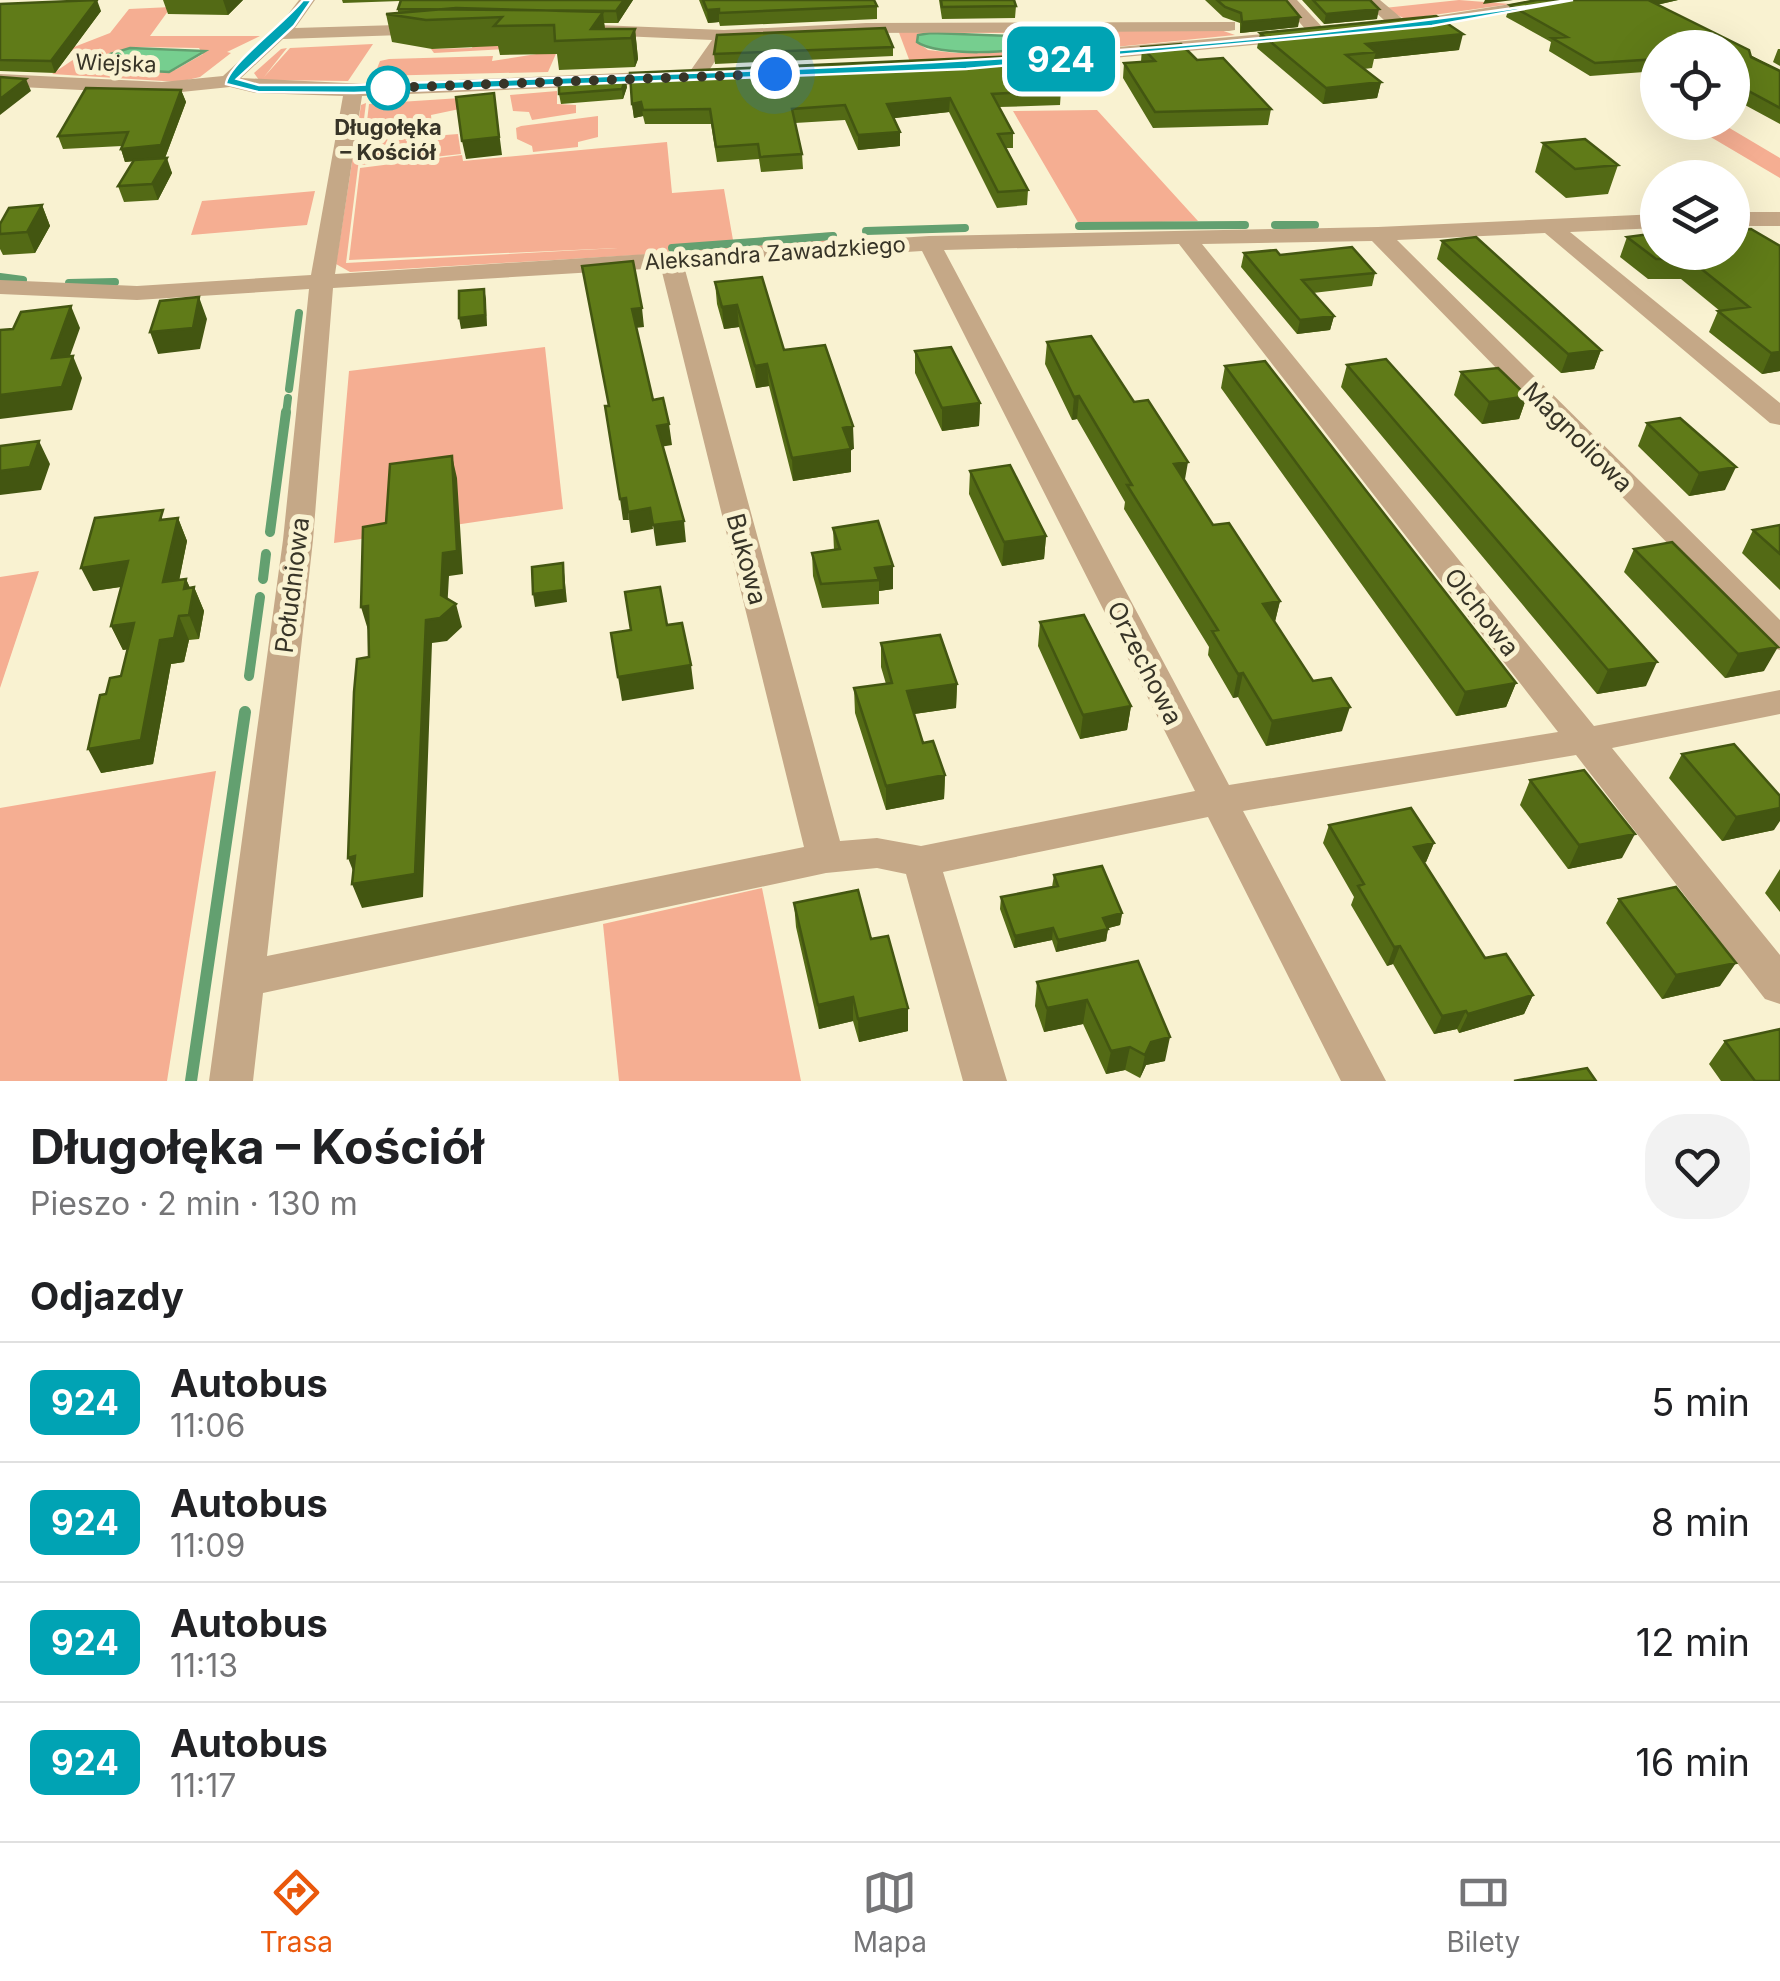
<!DOCTYPE html>
<html lang="pl">
<head>
<meta charset="utf-8">
<style>
  :root { --surface:#fff; --page:#f2f2f2; --text:#202124; --muted:#757577; --line:#e0e0e0; --accent:#ea580c }
  body { margin:0; font-family:Inter,sans-serif; background:var(--page); color:var(--text); height:100vh; display:flex; flex-direction:column; font-size:38px; white-space:nowrap }
  * { box-sizing:border-box; margin:0 }
  p { font-size:32px; color:var(--muted) }
  .icon { flex:none; width:55px; height:55px; fill:none; stroke:currentColor; stroke-width:2; stroke-linecap:round; stroke-linejoin:round }
  .map { position:relative; height:1081px; overflow:hidden }
  .side { display:flex; flex-direction:column; background:var(--surface); flex:1 }
  .side>* { flex:none }
  .badge { padding:0 20px; border-radius:15px; font-size:35px; line-height:65px }
  .buttons { position:absolute; left:1640px; top:30px; display:grid; gap:20px }
  .buttons a { display:grid; place-items:center; width:110px; height:110px; border-radius:50%; background:var(--surface); box-shadow:0 10px 40px #0002; font-size:50px }
  .you { position:absolute; width:50px; height:50px; margin:-25px; border:8px solid #fff; border-radius:50%; background:#1a73e8; box-shadow:0 0 0 15px #1a73e833 }
  .map>.badge { position:absolute; translate:-50% -50%; box-shadow:0 0 0 5px #fff }
  h2 { padding:0 30px; font-size:38px; line-height:90px }
  .round { display:grid; place-items:center; flex:none; width:105px; height:105px; border-radius:40px; background:var(--page) }
  .head { display:flex; align-items:center; justify-content:space-between; height:170px; padding:0 30px }
  h1 { font-size:48px; font-weight:700; line-height:75px }
  ul { padding:0; list-style:none }
  li { display:flex; align-items:center; gap:30px; height:120px; padding:0 30px; border-top:2px solid var(--line) }
  li div { flex:1 }
  li b { display:block; font-size:38px }
  li em { font-style:normal }
  li .badge { min-width:110px; font-weight:700; text-align:center }
  .dock { display:flex; justify-content:space-around; align-items:center; height:140px; border-top:2px solid var(--line); background:var(--surface); font-size:28px; color:var(--muted) }
  .dock a { display:grid; justify-items:center; gap:5px }
  .dock .on { color:var(--accent) }
  .map>svg:first-child { display:block }
  .green { fill:#f5ae92; fill-rule:evenodd }
  .water { fill:#76ce8f; stroke:#63a070; stroke-width:2.5 }
  .lines { fill:none; stroke-linecap:round; stroke-linejoin:round }
  .stream-far2 { stroke:#63a070; stroke-width:8 }
  .stream-far1 { stroke:#63a070; stroke-width:10 }
  .stream { stroke:#63a070; stroke-width:12 }
  .minor { fill:#c5a887; fill-rule:evenodd }
  .wall { fill:#536a15 }
  .shaded-wall { fill:#435611 }
  .building { fill:#607b18; stroke:#435611; stroke-width:2.5 }
  .line { fill:#00a3b4; stroke:#fff; stroke-width:2.5 }
  .walk { stroke:#373427; stroke-width:10; stroke-dasharray:0 18 }
  .stop-dot { fill:#fff; stroke:#00a3b4; stroke-width:5 }
  .labels { text-anchor:middle; dominant-baseline:central; stroke-width:10; stroke-linejoin:round; paint-order:stroke }
  .far-street-label { font-size:22px; fill:#373427; stroke:#f9f2d1 }
  .far-stop-label { font-size:22px; font-weight:bold; fill:#373427; stroke:#f9f2d1 }
  .street-label { font-size:25px; fill:#373427; stroke:#f9f2d1 }
</style>
</head>
<body>
<div class="map">
<svg width="1780" height="1081" viewBox="0 0 1780 1081">
  <rect width="100%" height="100%" fill="#f9f2d1"/>
  <!-- green -->
  <path class="green" d="M1459,0l52,4 -106,15 -21,-11z
    M171,7l-21,29h110l-33,16 4,1 -31,24 -21,5 -127,-8 31,-21 -14,-2 5,-4 36,-14 19,-24zM139,47l60,1 4,6 -28,16 -43,1 -15,-20z
    M1215,28l20,7 -150,15 -6,-12 44,-8z
    M1041,29l18,6 6,17 -155,10 -12,-32zM931,33h93l1,16 -69,4 -28,-3 -11,-8z
    M562,40l-14,32 -174,4 6,-15 9,-2 104,-3 -1,5 51,-8 -37,-4 -72,4 -3,-4 41,-1 2,-6z
    M373,44l-25,37 -89,-1 -5,-7 27,-24 6,-1 -23,29 26,-29z
    M557,91v13l19,1v8l-44,7 -3,-8 -16,-1 -3,-16z
    M491,96l-3,7 -57,12 2,21 25,-2 3,20 -99,11 7,-61z
    M366,103l-20,160 272,-15 -269,12 11,-92 102,-13 1,6 204,-19 5,51 52,-4 9,51 102,-8 -11,12 -474,28 -14,-8 25,-159z
    M1097,110l101,111 -119,3 -66,-113z
    M598,116v21l-20,5v5l-45,5 -1,-6 -15,-7 -1,-11 5,-2z
    M1687,123h34l59,35v20z
    M315,191l-8,34 -116,10 11,-34z
    M545,347l18,162 -229,34 15,-172z
    M39,571l-39,117v-111z
    M216,771l-49,310h-167v-273z
    M762,888l39,193h-182l-16,-157z"/>
  <!-- water -->
  <path class="water" d="M931,33l104,4 4,5c-17,13 -104,14 -122,0l1,-7z
    M130,48l75,3 -36,21 -73,-4 14,-14z"/>
  <g class="lines">
    <!-- stream-far2 -->
    <path class="stream-far2" d="M1275,225h40
      M1079,226l166,-1
      M866,231l99,-3
      M672,248l161,-12
      M0,277l23,3
      M69,283l46,-1
      M289,389l10,-76
      M286,414l2,-16"/>
    <!-- stream-far1 -->
    <path class="stream-far1" d="M270,532l16,-120
      M263,579l3,-25
      M249,676l11,-79"/>
    <!-- stream -->
    <path class="stream" d="M191,1081l54,-369"/>
    <!-- minor -->
    <path class="minor" d="M299,0h16l-20,28 137,-4 9,5 -9,5 -149,5 -42,39 125,6 303,-13 9,6 -9,6 -307,13 -27,178 594,-38 449,-9 280,-13v14l-88,4 210,171v22l-10,-2 -225,-190 -148,7 383,380v30l-11,-3 -397,-406 -170,3 392,482 186,-36v24l-168,34 168,207v49l-15,-5 -189,-244 -333,56 143,270h-45l-133,-264 -265,55 64,209h-44l-57,-207 -29,-6 -51,5 -563,120 -10,88h-44l74,-541 26,-251 -172,11 -137,-6v-14l137,6 174,-11 32,-179 -88,-3 -25,-6 -68,7 -162,-8v-12l162,8 61,-6 59,-54zM1179,244l379,488 -329,53 -285,-535zM922,251l273,540 -274,55 -44,-8 -37,3 -156,-575zM661,268l143,579 -537,109 46,-416 20,-252z
      M1280,0h17l28,30v8h-12z
      M1362,0h18l25,21 131,-21h40l-173,31 -8,-1z
      M1235,22v8l-6,1 -156,1 12,18 212,-19 9,5 -9,5 -292,27 -9,-5 3,-4 69,-7 -12,-20 -190,1 -137,7 -27,41 -7,2 -9,-6 26,-37 -114,-5 -9,-5 9,-5 126,5 142,-7z
      M1732,212h48v14h-34l34,23v18l-48,-30z"/>
  </g>
  <!-- wall -->
  <path class="wall" d="M163,0h80l-15,15 -60,-1z
    M342,0h291l-15,23h-14l1,6h30l3,30 -3,8 -76,3 -2,-16 -57,1 -2,-9 -66,3 -40,-7 -6,-28 12,-1v-4l2,-8 -57,2z
    M699,0h175l3,6v13l-157,7 -1,-4 -11,1z
    M939,0h75l2,6 -1,12 -73,1z
    M1205,0h81l12,27 -58,6v-10l-17,-6z
    M1302,0h68l7,19 -53,5z
    M1537,0h141l-21,5 123,66v53l-48,-26v-50h-74v23l-68,5 -41,-25 2,-9 -45,-25 4,-12z
    M0,4l101,7 -46,62 -55,-2z
    M1260,33l199,17 -85,9 -2,9 -8,1 17,13 -4,16 -54,6 -66,-56z
    M893,47v9l-178,8 -1,-10z
    M1142,47l55,13 74,49 -3,16 -115,3 -30,-50 1,-15 17,-1z
    M1778,49h2v17l-7,-4z
    M627,87l-4,12 -62,5 -2,-10z
    M181,90l5,12 -21,56 7,15 -14,27 -34,2 -6,-16 15,-25 -8,1 -4,-13 1,-3 -59,3 -5,-13z
    M1061,90l-1,15 -61,2 14,26v15h-7l22,42 -1,15 -30,3 -48,-96 -56,6 7,14v14l-42,4 -13,-30 -50,3 7,31 1,15 -42,3 -2,-13 -42,3 -6,-38h-66l-2,-8 -9,2 -2,-14z
    M1543,143l75,22 -10,29 -42,4 -31,-26z
    M42,205l8,21 -15,27 -32,2 -3,-6v-25z
    M1627,237l105,15 48,119 -18,3 -53,-42 9,-21h2l-39,-32h-33l-28,-22z
    M1442,241l159,109 -7,19 -33,4 -124,-114z
    M1244,253l36,2 95,18 -3,13 -59,7 21,23 -4,14 -33,4 -56,-67z
    M715,282l69,68 70,99h-3v23l-58,9 -24,-95 -13,2 -17,-61 -15,2 -7,-25z
    M1047,342l138,139 28,44 67,76 -5,21 67,109 -76,15 -28,-49 -5,1 -25,-43 1,-8 -85,-138 1,-7 -48,-83 -5,1 -27,-56z
    M915,351l65,52 -1,23 -37,5 -27,-58z
    M1347,365l299,321 -49,8 -256,-307z
    M1225,366l291,317 -10,24 -50,9 -235,-328z
    M1461,372l66,24 -8,23 -37,5 -28,-29z
    M1647,423l78,67 -36,6 -51,-50z
    M970,471l76,65 -2,23 -42,7 -33,-72z
    M178,518l9,23 -8,39 7,-1 4,9 4,-1 10,24 -5,28 -10,1 -5,22 -13,2 -18,100 -52,9 5,-79 15,-18 6,-27 -4,1 -12,-24 10,-39 -28,4 74,-72z
    M1780,525v65l-38,-37 11,-23z
    M833,528l60,61 -14,2v13l-57,4 -9,-32 -1,-23 22,-3z
    M1634,549l130,122 -39,7 -101,-106z
    M1040,622l91,84 -4,24 -47,9 -42,-93z
    M881,643l76,41 -1,24 -42,6 9,29 22,32 -1,24 -58,11 -31,-97 -1,-25 32,-4 -5,-17z
    M1682,754l92,76 -52,11 -53,-63z
    M1530,780l92,78 -54,11 -48,-64z
    M1329,825l105,18 -8,19 -2,1 61,95 48,37 -9,19 -65,19 -2,-4 -23,5 -41,-70 -6,2 -36,-61 3,-8 -31,-54z
    M1780,869v43l-15,-19z
    M1054,875l68,38 -2,12 -12,3 -2,13 -50,11 -4,-12 -38,8 -14,-39 1,-12 51,-10z
    M1619,899l101,87 -58,13 -56,-76z
    M794,903l77,36 37,92 -49,11 -6,-21 -34,8 -23,-102z
    M1138,961l27,100 -19,4 -6,13 -15,-8 -19,4 -23,-50 -39,8 -9,-26 2,-24z
    M1725,1041l55,40h-59l-12,-17z"/>
  <!-- shaded-wall -->
  <path class="shaded-wall" d="M97,0l4,11 -46,62 -4,-12z
    M223,0h20l-15,15z
    M624,0h9l-15,23 -2,-12z
    M1485,0h28l-30,4z
    M1640,0h38l-40,9z
    M719,9v13l-11,1 -1,-13z
    M1379,9l-2,10 -53,5 2,-10z
    M603,12l3,27 -15,-10z
    M1300,17l-2,10 -58,6 2,-11z
    M635,29l3,30 -3,8 -4,-29z
    M1463,34l-4,16 -85,9 2,-7 -10,-8z
    M626,78l1,9 -4,12 -1,-10z
    M26,79l5,12 -31,24v-16z
    M1381,82l-4,16 -54,6 3,-16z
    M181,90l5,12 -21,56 -40,4 -4,-13z
    M494,93l8,62 -36,4 -4,-18z
    M950,98l-1,14 -62,7v-15z
    M641,102l2,14 -9,2 -2,-14z
    M900,132v14l-42,4v-15z
    M167,158l5,15 -14,27 -6,-16z
    M42,205l8,21 -15,27 -8,-21z
    M484,289l2,10 1,27 -26,3 -2,-11z
    M199,297l8,22 -7,30 -42,5 -8,-22z
    M737,305l2,22 -15,2 -2,-22z
    M71,306l9,22 -19,53 -9,-23z
    M642,308l2,19 -9,1 -3,-19z
    M1334,316l-4,14 -33,4 3,-14z
    M1601,350l-7,19 -33,4 7,-19z
    M1780,352v19l-18,3 9,-21z
    M73,356l9,22 -10,32 -72,9v-24z
    M767,364l2,22 -13,2 -1,-22z
    M1079,396l-2,23 -5,1 2,-23z
    M1527,396l-8,23 -37,5 7,-22z
    M980,403l-1,23 -37,5v-23z
    M669,424l3,21 -12,2 -3,-21z
    M853,426l1,23h-3v23l-58,9 -1,-23 51,-30z
    M39,441l11,23 -9,26 -41,5v-24z
    M452,456l5,22 6,96 -14,2 -2,35 9,-7 6,23 -15,14 -15,2 -9,254 -61,11 -10,-24 91,-331z
    M1188,462l-4,23 -10,-21z
    M1736,467l-11,23 -36,6 10,-23z
    M626,498l3,22h-6l-3,-21z
    M650,508l3,21 -22,4 -3,-21z
    M178,518l9,23 -13,65 -11,-24z
    M684,521l2,21 -30,4 -3,-21z
    M1046,536l-2,23 -42,7 2,-24z
    M128,561l11,23 -46,7 -12,-23z
    M563,563l4,39 -32,5 -2,-13z
    M893,566v23l-14,2v-11l-4,-12z
    M186,579l7,16 1,-8 10,24 -5,28 -10,-24 -5,-26z
    M1280,601l-6,24 -11,-21z
    M368,606v24l-7,-23z
    M179,616l10,24 -5,22 -13,2 -18,100 -52,9 -13,-24 72,-109z
    M134,623l11,24 -22,3 -12,-24z
    M1778,647l-14,24 -39,7 13,-24z
    M1657,662l-11,24 -49,8 11,-24z
    M691,665l3,24 -72,12 -4,-24z
    M1243,673l-5,24 -5,1 5,-24z
    M1516,683l-10,24 -50,9 9,-24z
    M957,684l-1,24 -49,7v-24z
    M1131,706l-4,24 -47,9 3,-24z
    M1350,707l-8,24 -76,15 6,-25z
    M945,775l-1,24 -58,11v-24z
    M1780,808v13l-6,9 -52,11 14,-24z
    M1635,834l-13,24 -54,11 11,-24z
    M1434,843l-8,19 -18,4 6,-19z
    M355,856l2,25 -9,-23z
    M1122,913l-2,12 -19,5 2,-12z
    M1053,928l-1,12 -38,8 1,-12z
    M1108,929l-2,12 -50,11 2,-12z
    M1400,946l-7,18 -6,2 7,-19z
    M1736,963l-16,23 -58,13 14,-24z
    M1533,995l-9,19 -65,19 9,-19z
    M853,997v24l-34,8 -1,-24z
    M1087,1000l-4,24 -39,8 3,-24z
    M908,1008v23l-49,11 -1,-23z
    M1466,1011l-9,18 -23,5 8,-18z
    M1170,1037l-5,24 -19,4 -6,13 5,-23 6,-13z
    M1130,1047l-5,23 -19,4 5,-23z"/>
  <!-- building -->
  <path class="building" d="M97,0l-46,61 -51,-1v-56z
    M401,0h223l-8,11 -218,-2z
    M703,0h171l3,6 -158,7v-4l-12,1z
    M941,0h73l2,6 -74,1z
    M1217,0h69l14,17 -58,5 -1,-9 -16,-6z
    M1313,0h57l9,9 -53,5z
    M1537,0h111l101,50 2,7 29,14v37l-48,-26v-34h-74v11l-63,4 -43,-25 15,-1 -57,-32z
    M456,8l147,4 -12,17h44l-4,9 -76,3 -1,-16 -60,1 8,-9 -76,3 -40,-6z
    M1436,16l27,18 -97,10 10,8 -30,3 35,27 -55,6 -66,-55z
    M885,28l8,19 -179,7 3,-19z
    M1181,44l16,16 26,-2 48,51 -116,3 -31,-49 31,-2 -13,-14z
    M1043,55l18,35 -69,4 21,39 -15,1 30,56 -30,2 -48,-94 -63,6 13,28 -42,3 -13,-30 -53,4 10,45 -42,3 -2,-13 -42,3 -6,-38 -67,1 -2,-8 -9,2 -2,-31z
    M0,77l26,2 -26,20z
    M626,78l-4,11 -63,5v-14z
    M86,88l95,2 -20,55 -40,4 7,-17 -70,4z
    M494,93l5,44 -37,4 -6,-44z
    M1585,139l33,26 -43,4 -32,-26z
    M167,158l-15,26 -34,2 16,-26z
    M42,205l-15,27 -27,2v-10l9,-16z
    M1732,227l6,3 13,-1 29,17v106l-9,1 -53,-42 31,-4 -60,-48h-33l-29,-22 31,-4v19h74z
    M1476,237l125,113 -33,4 -126,-113z
    M1352,247l23,26 -73,7 32,36 -34,4 -56,-67 32,-3 4,5z
    M633,261l9,47 -10,1 21,91 10,-2 6,26 -12,2 27,95 -31,4 -3,-17 -22,4 -2,-14 -6,1 -15,-93h4l-27,-140z
    M762,277l22,73 41,-5 28,81 -10,2 8,21 -59,9 -25,-94 -12,2 -18,-61 -15,2 -7,-25z
    M484,289l1,26 -26,3v-27z
    M199,297l-6,31 -43,4 10,-31z
    M71,306l-19,52 21,-2 -11,31 -62,8v-65l13,-1 8,-17z
    M1091,336l43,66 14,-2 40,62 -14,2 39,61 16,-2 51,78 -17,3 50,77 18,-3 19,29 -78,14 -29,-48 -5,1 -26,-43 6,-1 -91,-145h5l-53,-89 -5,1 -27,-55z
    M951,347l29,56 -38,5 -27,-57z
    M1386,359l271,303 -49,8 -261,-305z
    M1265,361l251,322 -51,9 -240,-326z
    M1498,368l29,28 -38,6 -28,-30z
    M1680,418l56,49 -37,6 -52,-50z
    M39,441l-9,26 -30,4v-25z
    M452,456l5,95 -14,2 -2,42 15,9 -16,14 -14,2 -11,254 -63,10 3,-28 -7,2 6,-166 3,-33 12,-2 -1,-51 -7,1 2,-80 23,-4 4,-59z
    M1010,465l36,71 -42,6 -34,-71z
    M163,510l-3,10 18,-2 -15,64 23,-3 -2,10 10,-2 -5,28 -10,1 -5,22 -14,2 -19,100 -53,9 12,-54 6,-1 4,-16 11,-2 13,-53 -23,3 17,-65 -47,7 14,-50z
    M878,521l15,45 -18,2 4,12 -58,4 -9,-31 28,-4 -7,-21z
    M1780,525v29l-27,-24z
    M1672,542l106,105 -40,7 -104,-105z
    M563,563l1,27 -31,4 -1,-27z
    M660,587l7,38 15,-2 9,42 -73,12 -7,-44 20,-3 -6,-38z
    M1084,615l47,91 -48,9 -43,-93z
    M940,635l17,49 -50,7 16,52 10,-2 12,34 -59,11 -32,-98 38,-5 -11,-40z
    M1734,744l46,52v12l-44,9 -54,-63z
    M1584,770l51,64 -56,11 -49,-65z
    M1411,808l23,35 -20,4 71,111 21,-4 27,41 -65,19 -2,-3 -24,5 -42,-70 -6,1 -36,-61 6,-2 -35,-59z
    M1102,866l20,47 -19,5 5,11 -50,11 -5,-12 -38,8 -14,-39 57,-11 -4,-11z
    M1676,887l60,76 -60,12 -57,-76z
    M858,890l13,49 17,-3 20,72 -50,11 -5,-22 -35,8 -24,-102z
    M1138,961l32,76 -19,5 -6,13 -15,-8 -19,4 -24,-51 -40,8 -10,-26z
    M1780,1029v52h-25l-30,-40z
    M1587,1068l9,13h-82z"/>
  <!-- line -->
  <path class="line" d="M303,0h9l-18,26 -57,53 22,6h95c405,-15 813,-22 1214,-85h5l-141,26 -466,43 -612,24 -96,-1 -32,-8c1,-19 61,-63 77,-84z"/>
  <g class="lines">
    <!-- walk -->
    <path class="walk" d="M388,88h-5l392,-14"/>
  </g>
  <!-- markers -->
  <circle class="stop-dot" cx="388" cy="88" r="20"/>
  <g class="labels">
    <!-- far-street labels -->
    <g class="far-street-label">
      <text transform="translate(116 63) rotate(2)">Wiejska</text>
      <text transform="translate(775 253) rotate(-4)">Aleksandra Zawadzkiego</text>
    </g>
    <!-- far-stop labels -->
    <g class="far-stop-label">
      <text x="388" y="127">Długołęka<tspan x="388" dy="25">– Kościół</tspan></text>
    </g>
    <!-- street labels -->
    <g class="street-label">
      <text transform="translate(1578 437) rotate(45)">Magnoliowa</text>
      <text transform="translate(747 559) rotate(75)">Bukowa</text>
      <text transform="translate(292 585) rotate(-83)">Południowa</text>
      <text transform="translate(1482 612) rotate(52)">Olchowa</text>
      <text transform="translate(1145 663) rotate(63)">Orzechowa</text>
    </g>
  </g>
</svg>
<div class="buttons">
<a><svg class="icon" aria-label="locate" viewBox="0 0 24 24"><circle cx="12" cy="12" r="6"/><path d="M12 2v4M12 18v4M2 12h4M18 12h4"/></svg></a>
<a><svg class="icon" aria-label="layers" viewBox="0 0 24 24"><path d="M12 4l9 5-9 5-9-5zM3 14l9 5 9-5"/></svg></a>
</div>
<div class="you" style="left:775px;top:74px"></div>
<b class="badge" style="left:1061px;top:59px;background:#00a3b4;color:#fff">924</b>
</div>
<section class="side">
<div class="head"><div><h1>Długołęka – Kościół</h1><p>Pieszo · 2 min · 130 m</p></div><a class="round"><svg class="icon" aria-label="heart" viewBox="0 0 24 24"><path d="M12 20l-8-8c-3-5 5-10 8-4 3-6 11-1 8 4z"/></svg></a></div>
<h2>Odjazdy</h2>
<ul>
<li><span class="badge" style="background:#00a3b4;color:#fff">924</span><div><b>Autobus</b><p>11:06</p></div><em>5 min</em></li>
<li><span class="badge" style="background:#00a3b4;color:#fff">924</span><div><b>Autobus</b><p>11:09</p></div><em>8 min</em></li>
<li><span class="badge" style="background:#00a3b4;color:#fff">924</span><div><b>Autobus</b><p>11:13</p></div><em>12 min</em></li>
<li><span class="badge" style="background:#00a3b4;color:#fff">924</span><div><b>Autobus</b><p>11:17</p></div><em>16 min</em></li>
</ul>
</section>
<nav class="dock">
<a class="on"><svg class="icon" aria-label="directions" viewBox="0 0 24 24"><path d="M12 3l9 9-9 9-9-9zM9 14v-3h6M13 9l2 2-2 2"/></svg>Trasa</a>
<a><svg class="icon" aria-label="map" viewBox="0 0 24 24"><path d="M3 6l6-2 6 2 6-2v14l-6 2-6-2-6 2zM9 4v14M15 6v14"/></svg>Mapa</a>
<a><svg class="icon" aria-label="tickets" viewBox="0 0 24 24"><path d="M3 7h18v10H3zM15 7v10"/></svg>Bilety</a>
</nav>
</body>
</html>
